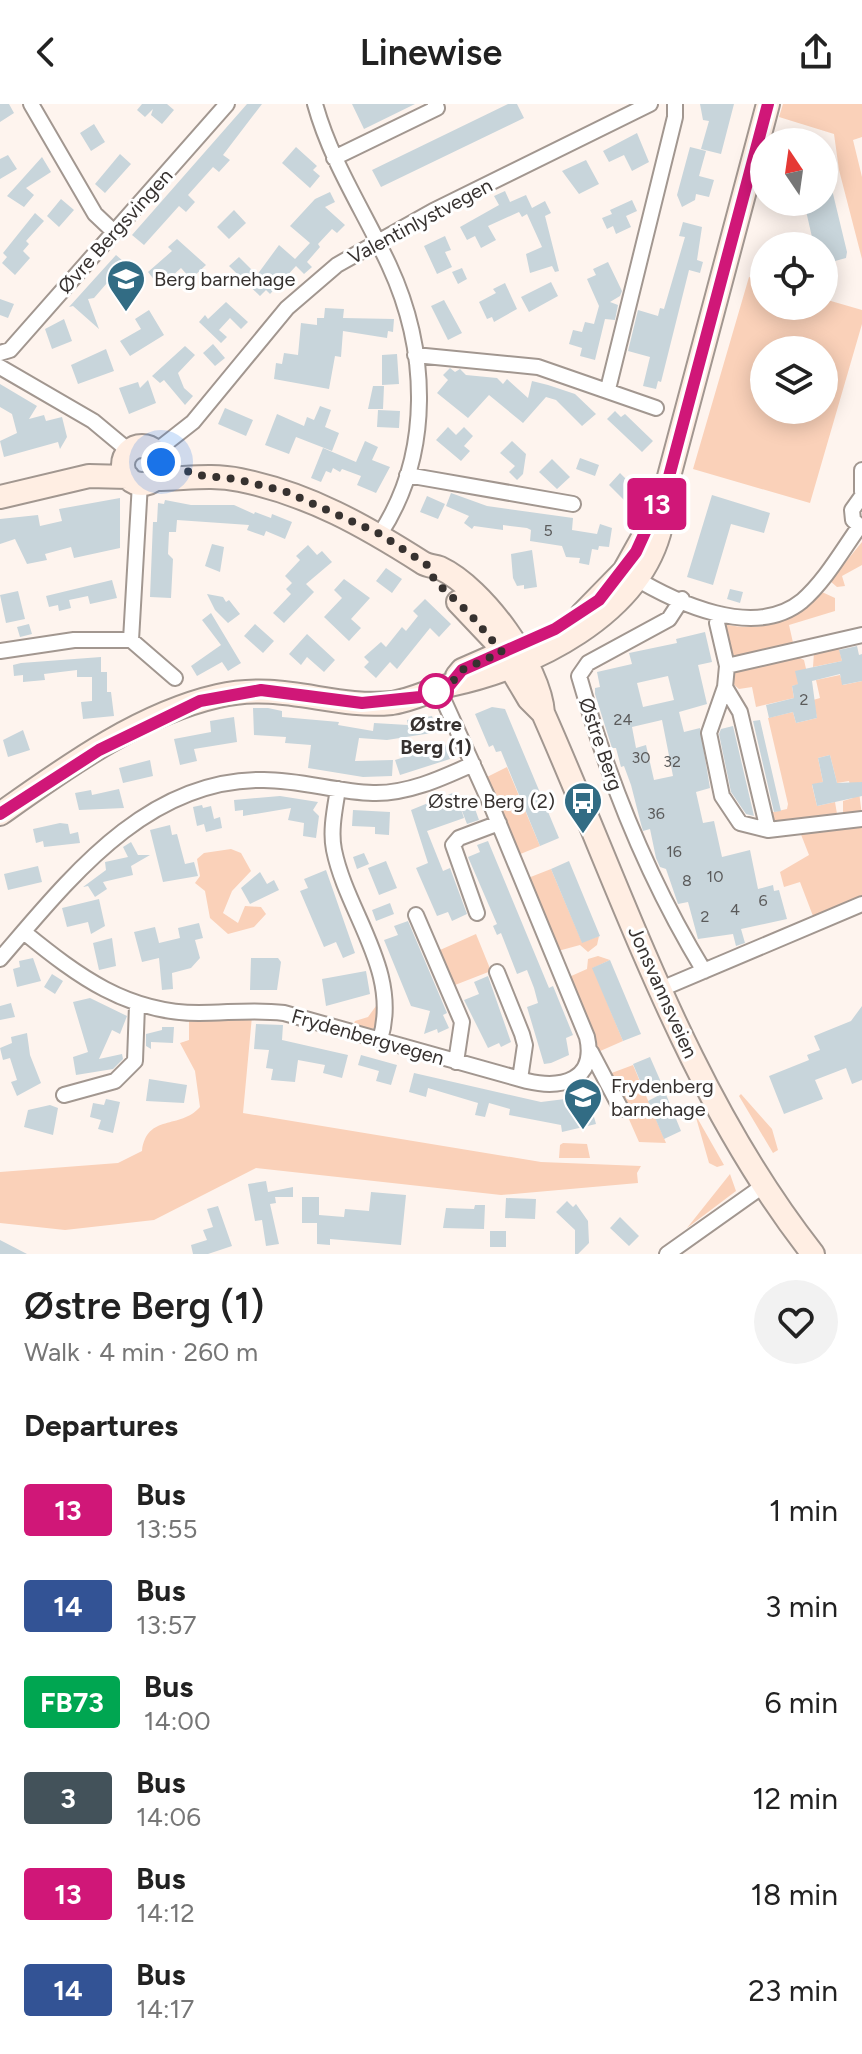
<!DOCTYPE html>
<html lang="en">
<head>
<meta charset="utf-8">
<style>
  :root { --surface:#fff; --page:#f2f2f2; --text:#222; --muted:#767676 }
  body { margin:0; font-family:Figtree,sans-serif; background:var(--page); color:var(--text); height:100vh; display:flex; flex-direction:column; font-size:30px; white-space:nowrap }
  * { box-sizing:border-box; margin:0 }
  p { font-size:26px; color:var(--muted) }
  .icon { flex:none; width:44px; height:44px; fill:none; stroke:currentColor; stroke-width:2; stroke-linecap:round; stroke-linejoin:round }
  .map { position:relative; height:1150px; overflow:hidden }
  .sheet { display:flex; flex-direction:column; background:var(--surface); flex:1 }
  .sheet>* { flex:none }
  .badge { padding:0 16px; border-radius:6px; font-size:28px; line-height:52px }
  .needle { width:52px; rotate:347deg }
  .tools { position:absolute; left:750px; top:24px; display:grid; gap:16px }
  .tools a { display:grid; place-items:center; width:88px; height:88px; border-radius:50%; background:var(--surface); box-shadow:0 4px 20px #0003; font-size:40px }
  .you { position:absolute; width:40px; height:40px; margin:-20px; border:6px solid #fff; border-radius:50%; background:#1a73e8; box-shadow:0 0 0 12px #1a73e833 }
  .map>.badge { position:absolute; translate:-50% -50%; box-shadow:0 0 0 4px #fff }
  h2 { padding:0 24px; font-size:30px; line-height:72px }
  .round { display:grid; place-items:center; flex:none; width:84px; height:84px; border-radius:42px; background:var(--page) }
  .overview { display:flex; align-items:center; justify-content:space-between; height:136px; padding:0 24px }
  h1 { font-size:38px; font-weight:600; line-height:60px }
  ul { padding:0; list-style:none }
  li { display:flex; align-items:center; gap:24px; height:96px; padding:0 24px }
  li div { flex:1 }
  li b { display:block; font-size:30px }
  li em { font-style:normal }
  li .badge { min-width:88px; font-weight:700; text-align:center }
  header { display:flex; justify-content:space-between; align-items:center; height:104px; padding:0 24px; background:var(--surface); font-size:36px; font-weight:600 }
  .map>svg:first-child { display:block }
  .green { fill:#fad1b9; fill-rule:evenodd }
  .building { fill:#c8d5db; fill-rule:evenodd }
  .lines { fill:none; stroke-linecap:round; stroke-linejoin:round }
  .street-casing { stroke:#a29790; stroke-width:18 }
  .secondary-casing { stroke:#a29790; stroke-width:26 }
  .street { stroke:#fff; stroke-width:14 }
  .secondary { stroke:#ffeee3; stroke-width:22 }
  .line-casing { stroke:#fff; stroke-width:18 }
  .line { stroke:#d01778; stroke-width:12 }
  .walk { stroke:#373230; stroke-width:8; stroke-dasharray:0 14.4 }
  .stop-dot { fill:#fff; stroke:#d01778; stroke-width:4 }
  .labels { text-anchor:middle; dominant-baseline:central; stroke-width:6; stroke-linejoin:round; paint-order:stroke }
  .number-label { font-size:16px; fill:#5b5b5b }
  .street-label { font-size:20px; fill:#373230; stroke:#fff }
  .poi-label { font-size:20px; fill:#373230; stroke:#fff; text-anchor:start }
  .stop-label { font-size:20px; font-weight:bold; fill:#373230; stroke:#fff }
</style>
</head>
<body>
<header><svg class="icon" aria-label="back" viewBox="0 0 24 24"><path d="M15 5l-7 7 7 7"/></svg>Linewise<svg class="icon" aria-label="share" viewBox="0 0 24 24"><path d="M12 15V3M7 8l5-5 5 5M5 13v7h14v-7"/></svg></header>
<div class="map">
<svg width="862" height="1150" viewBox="0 0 862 1150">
  <rect width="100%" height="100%" fill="#fef4ee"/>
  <!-- green -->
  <path class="green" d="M783,0h79v33l-9,3 9,37v82l-23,-89 -5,-36 -55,-17z
    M749,173l15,5v24h60v-7l38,11v14l-52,179 -117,-34zM764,246h60v60h-60z
    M862,438v23l-20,11 3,10 -8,1 -7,-6z
    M822,488l13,6v13l-46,14 5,22 -54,12c-15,-7 -14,-20 -16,-35 41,10 69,-6 98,-32z
    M855,537l1,3 -17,4 3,13 -29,6 1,-15z
    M794,551l10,5 5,22 -17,4 2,12 -38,9 -4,-20 -13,2 -7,-6v-12z
    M840,571l3,10 19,-4v101l-4,1 4,33 -19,-3v-12l10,-3 -4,-17 -12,2 -7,-28 -12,3 5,24 -11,3 5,21 18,-4 2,12 -4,5 -57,4 -7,-10 18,-4 1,-5 -20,-86 25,-6 3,11 21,-5 -4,-18 7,-2 -4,-18z
    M507,663l33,79 -22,9 -31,-78z
    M862,720v71l-49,21 -13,-34 -16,5 -4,-15 29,-17 -9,-23z
    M231,745l10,4 10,18 -19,20 -9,22 15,10 7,-17 16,1 5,7 -12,13 -26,7 -18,-16 -5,-27 -10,-8 5,-7 -3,-17 7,-6z
    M551,765l31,73 17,-6 -2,9 -9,7 -8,-7 -22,6 -30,-73z
    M476,830l15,37 -36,14 -15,-35z
    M598,852l12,4 -17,8 30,73 -25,11 -29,-75 18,-8 1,-10z
    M376,902l4,2 -3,19 -10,4 -14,-5 2,-5 13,-4z
    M252,912l-9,97 298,49 100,4 -4,7 1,10 -137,12 -245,-27 -102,52 -89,10 -65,-7v-51l118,-9 24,-12c5,-38 38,-21 58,-44l-5,-36 -15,-28 9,-3v-21z
    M633,961l33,78 -27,-1 -30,-68z
    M741,990l31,35 6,21 -5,3 -34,-57z
    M695,1010l29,51 -7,2 -8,-4z
    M563,1039l24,1 3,14h-31l1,-13z
    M730,1070l6,17 -49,37z"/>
  <!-- building -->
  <path class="building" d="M0,0h9l5,9 -14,9z
    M142,0h25l7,6 -12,14 -11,-9 2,-6 -8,8 -8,-7z
    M247,0h15l-39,51 7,5 -11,12 -6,-5 -25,28 7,7 -9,10 -7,-6 -35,39 -12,-10z
    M352,0h63l-51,25z
    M508,0h9l7,14 -143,69 -9,-17z
    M700,0h34l-13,50 -20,-5 8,-28 -6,-1z
    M94,20l11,18 -14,9 -11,-18z
    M637,29l12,29 -17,9 -8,-16 -15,7 -6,-11z
    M296,43l21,19 -4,4 7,6 -10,12 -28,-25z
    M690,43l16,4 -7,25 15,4 -5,17 -13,-3 -1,6 -13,7 -5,-12z
    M120,50l11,10 -26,29 -10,-9z
    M8,51l9,14 -17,10v-20z
    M42,53l9,15 -25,16 8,7 -10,12 -17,-11z
    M586,56l13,24 -20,10 -17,-23z
    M828,69l19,79 -1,6 -22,6v-18h-10l-10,-44h20v-28z
    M505,87l5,11 16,-7 6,13 13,-7 6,12 -6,3 14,55 -4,1 -3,-6 -22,7 -4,-19 16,-7 -15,-33 -5,3 -3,-5 -31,14 8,14 -15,8 -6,-12 -8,4 -7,-13 39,-22 -5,-9z
    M330,88l5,10 -10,5 20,18 -8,8 -5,-4 -14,15 2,3 -13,15 5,5 -8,7 -8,-8 -26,28 -4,-4 -6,6 -31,-30 10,-9 18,18 22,-30 16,14 15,-16 -20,-17 25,-27z
    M61,95l13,11 -15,17 -12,-11z
    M632,96l5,11 -11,5 5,11 -15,7 -3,-8 -6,3 -5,-11 10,-4 -2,-4z
    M234,106l12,13 -17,16 -12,-12z
    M35,109l9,8 -18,20 3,3 -6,7 7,7 -15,17 -13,-12 5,-6 -4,-4z
    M683,118l19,5 -5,33 6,2 -3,11 -11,-3 -28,112 -3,-1 -2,8 -13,-3 7,-29 -22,-6 10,-41 20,6 2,-8 4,1 21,-72 -6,-1z
    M445,132l6,14 -6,2 7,15 -15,7 -13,-28z
    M177,135l29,26 -15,14 -10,-11 -21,19 -12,-15 24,-21 -4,-4z
    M116,151l7,6 -3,7 -26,30 -6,1 11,30 -26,-23 -4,1z
    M608,158l14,29 -2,5 -10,6 8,3 -3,15 -10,-1 -10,41 -15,-4 2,-8 -13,-4 4,-14 9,2 3,-10 9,2 5,-18 -12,-27 9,-4 -3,-6z
    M462,164l5,11 -9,5 -6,-12z
    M551,178l7,14 -29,16 -8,-15z
    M505,179l12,26 -23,13 -2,-5 -5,2 -8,-17 17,-9 -3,-4z
    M0,195l14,5 -6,14 -8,-3z
    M444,196l18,33 -14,7 -17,-34z
    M226,198l22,20 -7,7 -11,-11 -11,12 8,7 -6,6 -22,-21 6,-7 3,4z
    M325,204l19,1 -1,9 51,1 -1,13 -5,-1 -1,7 -44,-7 -2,26 -6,-1 -6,33 -55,-10 2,-16 6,1 2,-11 14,2 3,-32 16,2v-7h7z
    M149,206l15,25 -34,21 -10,-15 21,-12 -6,-10z
    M64,215l8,22 -20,8 -7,-20z
    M213,240l12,14 -10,8 -12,-13z
    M185,242l10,9 -17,18 6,15 9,8 -8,9 -21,-25 -4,3 -8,-7z
    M106,245l8,22 -36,13 -7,-19z
    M397,250l2,30 -17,1v-30z
    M450,264l5,4 5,-3 6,6 31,3 6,6 4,-5 21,19 4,-17 16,4 27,9 21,20 -14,12 -26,-26 -10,-3 -23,26 -34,-28 -21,23 -31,-25 11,-13 -5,-5z
    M148,276l8,23 -27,11 -10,-26 19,-6 2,6z
    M0,280l37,22 -8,13 15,-4 2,6 16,-4 5,20 -7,12 -2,-7 -54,15 -4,-16 17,-8 -5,-19 -12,-7z
    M373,282h11l-1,23h-15z
    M320,302l11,4 -6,17 14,6 -7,18 -36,-14 -7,17 -24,-9 12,-31 27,12 3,-9 7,3z
    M225,304l28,12 -7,16 -28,-12z
    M378,306l22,1 -1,17 -22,-1z
    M615,307l6,6 4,-3 28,27 -11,11 -35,-33z
    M448,323l8,8 8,-8 9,9 -9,10 6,5 -9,10 -25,-21z
    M365,337l13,6 -6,13 18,7 -14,26 -19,-8 4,-9 -19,-7 -2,3 -7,-4 -2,5 -5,-2 -5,11 -10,-4 12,-30 33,14z
    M512,337l14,13 -3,20 -6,6 -8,-8 6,-6 -15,-13z
    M580,354l19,7 -4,11 -19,-7z
    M552,355l18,18 -13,12 -18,-17z
    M620,369l15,15 -11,12 -15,-15z
    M451,389l36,13 86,12 -1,12 25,4 3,-10 12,4 -3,19 -10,-1 -1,4 -6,-1 -3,16 -10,-2 1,-5 -14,-1 -4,-11 -32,-5 1,-11 -4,-2 -24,-3v5l-29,-4 -2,3 -8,-6 5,-7 -23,-10z
    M712,391l58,18 -6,20 -33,-9 -18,61 -26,-8z
    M427,392l18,8 -7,15 -18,-7z
    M120,394v50l-46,10 -3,-11 -26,7 2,6 -20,4 -12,-25 -15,5v-25l38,-4 2,11 22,-5 -3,-12z
    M165,396l26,5h43l20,9 1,-2 16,6 1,-4 20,8 -7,17 -19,-8 -2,5 -17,-6 2,-5 -72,-5 -1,12h-7l-1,22 5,5 -2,39 -21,-1 3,-75h4l1,-19 6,1z
    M212,440l12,3 -4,25 -15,-6z
    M308,441l9,10 5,-4 10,11 -26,22 8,8 -30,31 -11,-10 18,-19 -5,-5 6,-6 -7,-7 15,-16 -4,-4z
    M532,446l5,37 -13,2v-4l-7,1 -4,-8 -2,-24z
    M386,464l16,11 -10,14 -16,-12z
    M344,475l26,19 -19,21 10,9 -12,13 -25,-24 18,-19 -8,-8z
    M112,476l5,18 -27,6 -2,-8 -19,4 2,8 -12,3 -1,-6 -9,2 -3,-11z
    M730,485l13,3 -3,11 -13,-4z
    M18,487l7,28 -19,4 -6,-28z
    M207,490l16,3 3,5 3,-2 11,14 -12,9 -13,-13z
    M425,495l26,25 -12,13 -9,-9 -33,41 -7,-7 -14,16 -12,-11 5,-5 -5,-5 17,-15 5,5 16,-20 4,4 12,-15 -5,-5z
    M211,509l30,50 -13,8 -6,-9 -25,14 -6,-10 30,-21 -19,-25z
    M29,520l3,10 -12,3 -3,-10z
    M255,520l19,17 -11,12 -19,-17z
    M705,528l7,30 -14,3 9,39 -28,8 5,20 16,-4 10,60 -14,4 7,31 11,-2 8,36 28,-7 8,39 15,-4 1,6 5,-1 8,29 -46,10 4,14 -9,3 -3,-12 -35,5 -10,-37 -10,2 -12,-35 -6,-2 -4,-9 -6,-29 -7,2 -2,-7 -10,-39 -7,-19 -3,1 -5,-19h-4l-17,-54v-6l5,-1 -3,-15 35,-8 -3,-11 48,-10 -1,-4zM668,572l6,24 -31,7 -6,-24zM662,616l11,56 -19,4 -8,-35 -10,3 -4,-21z
    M307,530l28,26 -11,12 -17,-15 -6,8 -12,-11z
    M857,542l2,9 3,-1v27l-20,4 -2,-11 -28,7 5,37 -21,5 -3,-11 -24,6 -3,-13 28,-7 -2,-12 6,-2 -3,-13 47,-10 -3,-11z
    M101,553v15h6v20h4l3,24 -31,3 -2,-17 11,-1v-24h-15v-7l-33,4 1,6 -22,2v-7l-9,1 -1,-11 8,-2z
    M492,603l13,2 54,129 -19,8 -39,-95 -5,1 -3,-7 -4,2 -14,-33z
    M253,604h15l14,3v6l57,5 -1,3 35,6 1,-8 34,2 -1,-5 25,-4 6,16 -51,8 -28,-2 -4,23 38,-1 -1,16 -29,1 -55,-9 3,-23 -26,-2 1,-6 -32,-2z
    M234,613l3,25 -43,7 3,12 -17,4 -6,-26 37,-7 -1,-11z
    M760,616l21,91 -7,1 -21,-91z
    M733,622l21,90 -8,-2 -15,-22 -12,-58 2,-5z
    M23,626l7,20 -22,7 -5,-17z
    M445,640l5,15 -50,16 -5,-15z
    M830,651l7,28 25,-1v14l-45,10 -5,-22 11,-2 -5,-24z
    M150,656l3,16 -30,7 -4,-15z
    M119,685l5,19 -45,2 -4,-17 16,-3 1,5z
    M455,688l9,26 -37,13 16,40 7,-3 17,46 -15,7 -4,-9 -11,4 -21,-48 12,-5 -17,-53z
    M280,692l38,6 -5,8 6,6 -3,22 -13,-2 1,-13 -16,-3 3,-12 -48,8v-6l-8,1 -1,-11z
    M202,701l1,3 8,-2 3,13 6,-2 2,11 -16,4 -2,-8 -7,2 -4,-19z
    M474,702l5,14 -12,4 -5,-13z
    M353,706l37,2 -1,23 -14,-1v-7l-23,-1z
    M60,719l8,1 2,10 8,-2 2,11 -36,4 -1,-6 -7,2 -3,-14z
    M170,721l2,10 5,-1 8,30 9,-2 4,14 -35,6 -13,-52z
    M488,737l61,147 4,-2 20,49 -7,3 3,17 -18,8 -7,1 -17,-57 11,-4 -4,-15 -7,-18 -10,4 -16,-41 -4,2 -4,-9 4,-2 -29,-67 12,-5 -3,-7z
    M131,738l7,13h12l-19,11 2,9 -30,7 4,7 -12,8 -7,-11 -5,1 23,-17 -1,-8 23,-5 -5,-10z
    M364,749l5,11 -12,5 -4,-12z
    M386,757l11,27 -18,7 -11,-27z
    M569,757l31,75 -18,7 -31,-74z
    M38,762l4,16 -34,8 -4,-16z
    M326,766l29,83 -12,5 -7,-16 -12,5 -24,-56 8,-3 -4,-9z
    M260,768l7,12 7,-4 5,10 -29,14 -9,-16z
    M99,795l6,27 -14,8 -3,-12 -21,5 -5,-19z
    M390,799l4,11 -18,7 -4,-11z
    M408,817l39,92 -4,2 6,13 -11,5 -1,-4 -13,5 6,-23 -19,-5 -27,-66 14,-5 -4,-9z
    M199,819l4,15 -8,2 5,18 -9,10 -19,5 1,16 -11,1 -3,-32 -17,4 -8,-30 21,-5 4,16 21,-5 -2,-10z
    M112,834l4,28 -17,4 -6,-27z
    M33,854l8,23 -24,6 -4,-18 7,-2 -1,-6z
    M251,854h27l3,4 -4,28h-27z
    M610,856l31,74 -18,7 -31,-73z
    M366,867l4,23 -44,12 -4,-27z
    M52,870l11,7 -8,13 -11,-7z
    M488,872l23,66 -10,5 -2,-4 -11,5 -24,-48 15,-6 -5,-12z
    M90,894l37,18 -7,18 -8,-4 -13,29 23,-5 1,5 -10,10 -37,6 -3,-18 15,-5 -15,-50z
    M11,899l4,14 -15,3v-14z
    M862,902v74l-10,4 -6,-16 -31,12 8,19 -39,15 -15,-38 40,-16 -2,-5 13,-5 -6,-14 37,-15z
    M256,920l27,1 -1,15 66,15 -6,23 -19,-5 2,-8 -27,-5 -3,22 -24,-2 2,-11 -7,-1 3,-18 -15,-1z
    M162,923h12l-1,16 -22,-1v7l-5,-3v-12l16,-4z
    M27,929l3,22 11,28 -24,13 -6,-14 6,-2 -7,-22 -7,2 -3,-12 12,-5 -1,-6z
    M361,951l36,10 -6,20 -15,-4 3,-10 -21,-6z
    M650,953l14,32 -19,4 -12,-29z
    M414,969l127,29 40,-5 -3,-10 4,-2 17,19 -8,2 5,18 -34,8 -1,-7 -52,-10 1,-6 -21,-6 -4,14 -10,-2 3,-12 -50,-15 -2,9 -17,-5z
    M149,975l38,6 -3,18 -38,-2z
    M665,988l16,39 -17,8 -16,-38z
    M106,995l14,3 -7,31 -15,-4 3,-9 -11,-3 3,-14 11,2z
    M50,1001l8,3 -5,27 -29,-8 4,-17z
    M266,1077l2,11 25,-5v10h-18l1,6 -6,1 9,40 -13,2 -4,-26 -7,1 -7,-37z
    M371,1088l35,3 -5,50 -71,-6v6l-13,-1v-21h-15v-26h17v18l25,2 1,-8 24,2z
    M506,1094l30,1 -1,20 -30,-1z
    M567,1097l6,6 3,-3 12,17 1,22 -11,11h-3v-24l-19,-18z
    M475,1101h10l-1,24 -41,-1 3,-20 28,1z
    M218,1102l14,40 -24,8h-15l-2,-9 16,-5 -4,-10 10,-3 -6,-18z
    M620,1113l19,19 -10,10 -19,-18z
    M490,1127h16v16h-16z
    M0,1136l27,14h-27z"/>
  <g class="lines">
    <defs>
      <path id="street" d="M31,0l64,110 19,18
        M315,0c16,58 49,107 74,161 39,84 44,188 -9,269
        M334,54l103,-50 -2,-4
        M0,249l10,-3 217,-246
        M415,251l123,12 118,41
        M0,263l93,54 36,30
        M608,285l67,-272v-13
        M156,347l37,-29 94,-114 50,-43 96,-54 217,-107
        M862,366v22
        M407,371l166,29
        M862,392l-10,14 1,10 9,8
        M630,471c46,28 124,65 172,26 23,-20 40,-50 57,-74
        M682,495l-13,20 -81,44 -9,13c29,104 69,203 125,295
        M719,510l-2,9 10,43 -2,21 15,25 28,118 94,-11
        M131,536l9,-157
        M0,547l74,-11h57l44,38
        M727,562l135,-31
        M725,583l-16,46 13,63 18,27 28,7
        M338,685c-3,19 -8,42 -4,61 13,64 67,121 46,190
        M477,809l-24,-68 6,-7 40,-15
        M416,811l46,107 -6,40
        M25,829c53,43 102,80 174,80 29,0 56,-4 85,0l243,68c34,8 70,0 60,-44l-95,-230 -53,-117
        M0,855c70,-81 147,-181 264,-179 37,0 73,12 109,13 35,1 69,-15 100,-29
        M497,868l25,62 3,11 -5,34
        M661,885l201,-85
        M591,948l30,57
        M64,991l51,-14 20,-20 2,-56
        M667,1150l96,-68"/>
      <path id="secondary" d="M123 361a19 19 0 1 1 38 0a19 19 0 1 1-38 0Z
        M156,375c29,0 55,-5 84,1 69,14 125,46 183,83 5,3 11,3 17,5 43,20 100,99 103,145 82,185 144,381 270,541
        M659,391l8,-11 101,-380
        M0,393l89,-21 39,1
        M458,498l36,38 35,59 14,14
        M582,510l42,-43 24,-43
        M457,572l5,-6 57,-25
        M0,710c65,-46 139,-100 218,-118 65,-15 114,13 174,7 21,-3 38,-13 58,-18 82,-17 191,-70 211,-159 4,-14 8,-27 6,-42"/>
    </defs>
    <!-- street casing -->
    <use href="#street" class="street-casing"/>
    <!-- secondary casing -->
    <use href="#secondary" class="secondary-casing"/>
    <!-- street -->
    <use href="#street" class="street"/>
    <!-- secondary -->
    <use href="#secondary" class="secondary"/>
  </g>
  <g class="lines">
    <defs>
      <path id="line" d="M0,710l99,-64 101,-49 61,-11 101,13 58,-6 29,-11 13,-16 93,-41 44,-29 37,-48 31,-68 101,-380"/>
    </defs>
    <!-- line casing -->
    <use href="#line" class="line-casing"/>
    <!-- line -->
    <use href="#line" class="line"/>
    <!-- walk -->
    <path class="walk" d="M161,358l37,13 38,4 51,13 93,42 47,31 8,16 34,32 33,39 -40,18 -13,16 -13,5"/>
  </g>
  <!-- icons -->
  <defs>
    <symbol id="school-pin" viewBox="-11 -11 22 30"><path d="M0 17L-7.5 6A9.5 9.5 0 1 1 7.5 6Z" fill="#326c84" stroke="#fff"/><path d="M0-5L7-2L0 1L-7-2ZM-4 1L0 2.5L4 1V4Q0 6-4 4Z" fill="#fff"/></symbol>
    <symbol id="bus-pin" viewBox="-11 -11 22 30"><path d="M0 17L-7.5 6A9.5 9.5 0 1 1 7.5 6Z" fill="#326c84" stroke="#fff"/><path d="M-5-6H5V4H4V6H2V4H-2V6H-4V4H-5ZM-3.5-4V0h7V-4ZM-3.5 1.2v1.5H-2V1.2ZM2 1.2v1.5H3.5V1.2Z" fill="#fff"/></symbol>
  </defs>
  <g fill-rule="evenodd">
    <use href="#school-pin" x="104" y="153" width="44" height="60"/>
    <use href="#bus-pin" x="561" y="675" width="44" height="60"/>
    <use href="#school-pin" x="561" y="971" width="44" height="60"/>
  </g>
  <!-- markers -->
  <circle class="stop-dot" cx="436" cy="587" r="16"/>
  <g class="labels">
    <!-- number labels -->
    <g class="number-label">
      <text x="548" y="426">5</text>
      <text x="804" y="595">2</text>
      <text x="623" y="615">24</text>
      <text x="641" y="653">30</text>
      <text x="672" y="657">32</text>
      <text x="656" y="709">36</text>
      <text x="674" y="747">16</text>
      <text x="715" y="772">10</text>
      <text x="687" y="776">8</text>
      <text x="763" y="796">6</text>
      <text x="735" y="805">4</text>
      <text x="705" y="812">2</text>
    </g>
    <!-- street labels -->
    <g class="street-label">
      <text transform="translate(420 117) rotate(-28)">Valentinlystvegen</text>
      <text transform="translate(115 127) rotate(-48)">Øvre Bergsvingen</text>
      <text transform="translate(601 640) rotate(71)">Østre Berg</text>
      <text transform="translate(663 888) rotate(66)">Jonsvannsveien</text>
      <text transform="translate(368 933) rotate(16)">Frydenbergvegen</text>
    </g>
    <!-- poi labels -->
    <g class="poi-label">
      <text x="154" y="175">Berg barnehage</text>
      <text x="555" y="697" text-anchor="end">Østre Berg (2)</text>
      <text x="611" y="982">Frydenberg<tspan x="611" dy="23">barnehage</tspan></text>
    </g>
    <!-- stop labels -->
    <g class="stop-label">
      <text x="436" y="620">Østre<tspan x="436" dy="23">Berg (1)</tspan></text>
    </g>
  </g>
</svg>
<div class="tools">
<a><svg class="needle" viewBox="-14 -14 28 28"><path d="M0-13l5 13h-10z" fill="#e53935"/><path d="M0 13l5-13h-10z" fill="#767676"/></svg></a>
<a><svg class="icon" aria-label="locate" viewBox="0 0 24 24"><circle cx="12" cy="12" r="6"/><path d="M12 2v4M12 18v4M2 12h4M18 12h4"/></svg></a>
<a><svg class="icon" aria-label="layers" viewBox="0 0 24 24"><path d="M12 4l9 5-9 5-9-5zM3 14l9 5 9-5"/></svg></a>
</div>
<div class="you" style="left:161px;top:358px"></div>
<b class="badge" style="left:657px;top:400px;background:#d01778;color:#fff">13</b>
</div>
<section class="sheet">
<div class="overview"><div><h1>Østre Berg (1)</h1><p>Walk · 4 min · 260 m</p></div><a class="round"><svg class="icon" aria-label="heart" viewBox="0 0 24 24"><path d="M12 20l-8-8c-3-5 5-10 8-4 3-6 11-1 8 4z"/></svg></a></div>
<h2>Departures</h2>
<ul>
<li><span class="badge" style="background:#d01778;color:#fff">13</span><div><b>Bus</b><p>13:55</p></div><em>1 min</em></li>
<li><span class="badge" style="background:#335395;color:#fff">14</span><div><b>Bus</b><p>13:57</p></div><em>3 min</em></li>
<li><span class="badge" style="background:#00a651;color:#fff">FB73</span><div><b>Bus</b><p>14:00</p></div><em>6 min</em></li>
<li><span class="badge" style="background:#43525a;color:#fff">3</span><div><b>Bus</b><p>14:06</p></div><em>12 min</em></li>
<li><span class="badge" style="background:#d01778;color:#fff">13</span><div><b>Bus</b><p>14:12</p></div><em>18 min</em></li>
<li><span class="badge" style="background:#335395;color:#fff">14</span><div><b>Bus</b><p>14:17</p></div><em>23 min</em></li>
</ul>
</section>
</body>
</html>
